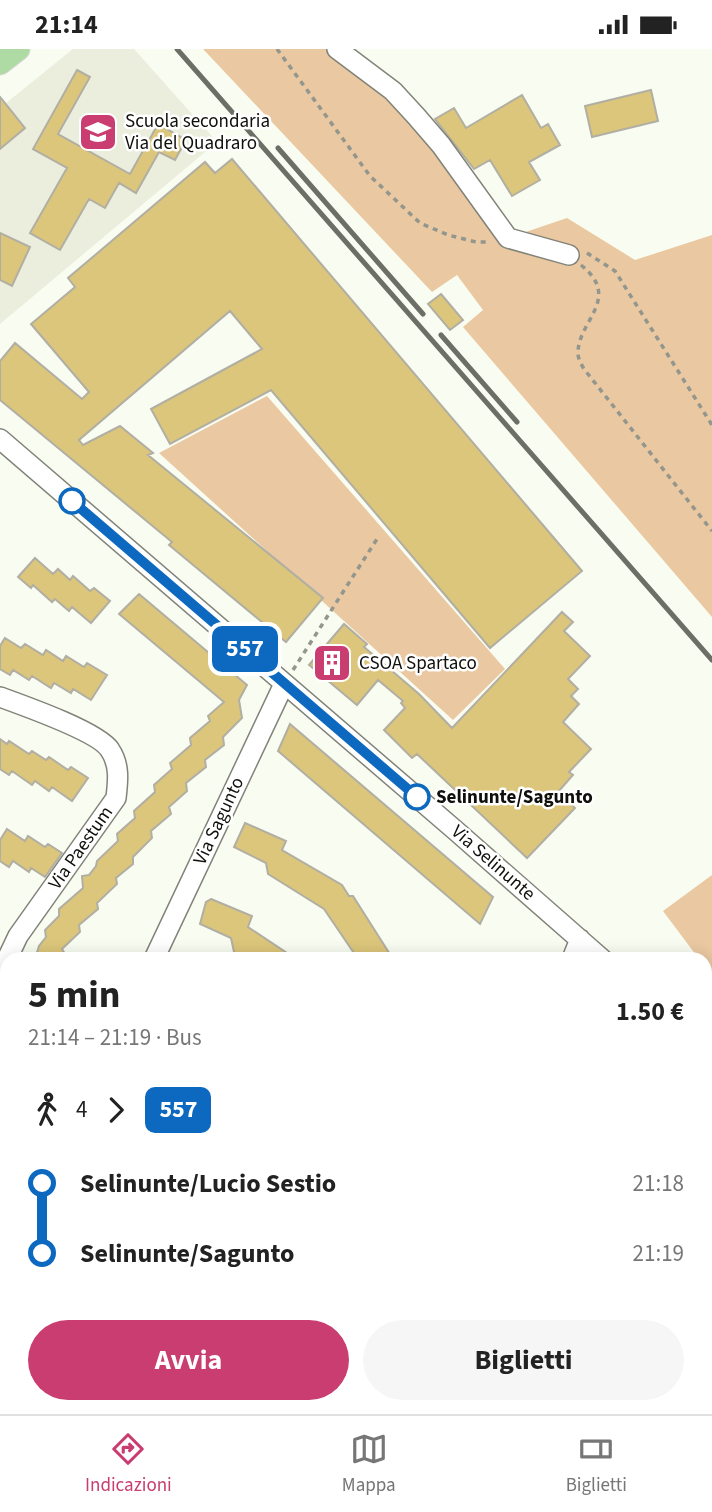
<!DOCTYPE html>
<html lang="it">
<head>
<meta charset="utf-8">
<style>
  :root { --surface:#fff; --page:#f6f6f6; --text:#222; --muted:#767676; --line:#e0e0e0; --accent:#c93d70 }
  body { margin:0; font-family:"Source Sans 3",sans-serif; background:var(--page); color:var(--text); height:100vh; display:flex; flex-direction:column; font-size:26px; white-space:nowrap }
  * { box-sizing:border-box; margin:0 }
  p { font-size:23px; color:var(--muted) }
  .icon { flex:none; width:38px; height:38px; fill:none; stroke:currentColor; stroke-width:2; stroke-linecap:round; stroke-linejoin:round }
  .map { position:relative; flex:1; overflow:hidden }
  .side { position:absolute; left:0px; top:903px; width:712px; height:462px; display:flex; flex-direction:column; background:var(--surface); border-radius:21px 21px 0 0; box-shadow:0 4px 18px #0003 }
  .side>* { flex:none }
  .badge { padding:0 14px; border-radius:10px; font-size:24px; line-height:46px }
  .map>.badge { position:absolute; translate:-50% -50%; box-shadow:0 0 0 4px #fff }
  .legs { display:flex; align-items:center; gap:10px; height:77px; padding:0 28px; font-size:23px }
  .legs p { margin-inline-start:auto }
  .headline { display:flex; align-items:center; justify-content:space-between; height:119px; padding:0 28px }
  h1 { font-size:38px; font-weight:700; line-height:52px }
  .button { display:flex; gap:14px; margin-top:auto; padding:14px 28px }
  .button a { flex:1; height:80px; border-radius:42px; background:var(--accent); color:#fff; font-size:28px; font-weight:700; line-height:80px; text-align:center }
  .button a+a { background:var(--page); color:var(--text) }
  ul { padding:0 28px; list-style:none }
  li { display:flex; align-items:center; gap:24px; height:70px; font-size:26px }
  li i { display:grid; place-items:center; width:10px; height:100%; margin:0 9px; background:currentColor }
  li i::after { content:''; width:18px; height:18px; margin:-9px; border:5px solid; border-radius:50%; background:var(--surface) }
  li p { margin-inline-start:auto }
  li:first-child i { background:linear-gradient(#0000 50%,currentColor 0) }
  li:last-child i { background:linear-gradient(currentColor 50%,#0000 0) }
  .status { display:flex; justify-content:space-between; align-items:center; height:49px; padding:0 35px; background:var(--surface); direction:ltr }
  .status svg { height:19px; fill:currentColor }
  .tabs { display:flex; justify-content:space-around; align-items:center; height:98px; border-top:2px solid var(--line); background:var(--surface); font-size:19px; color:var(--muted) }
  .tabs a { display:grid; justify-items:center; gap:4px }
  .tabs .active { color:var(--accent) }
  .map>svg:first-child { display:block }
  .built { fill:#ebeedd }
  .green { fill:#e9c8a2 }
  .building { fill:#dcc67b; stroke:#b1aea3; stroke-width:2 }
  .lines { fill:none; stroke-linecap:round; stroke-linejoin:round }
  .minor-casing { stroke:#818379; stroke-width:22 }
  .major-casing { stroke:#d9d9d8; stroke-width:25 }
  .path { stroke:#93968d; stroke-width:3.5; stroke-dasharray:5 5; stroke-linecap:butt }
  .minor { stroke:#fff; stroke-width:19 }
  .major { stroke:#aedba3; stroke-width:23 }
  .rail { stroke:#6d6f67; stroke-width:5 }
  .line-1-casing { stroke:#fff; stroke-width:16 }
  .line-1 { stroke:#0c69bf; stroke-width:10 }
  .stop-1-dot { fill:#fff; stroke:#0c69bf; stroke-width:3.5 }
  .labels { text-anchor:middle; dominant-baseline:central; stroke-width:5; stroke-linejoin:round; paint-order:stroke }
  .poi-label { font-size:19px; fill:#0f100c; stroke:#fff; text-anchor:start }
  .stop-label { font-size:19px; font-weight:bold; fill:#0f100c; stroke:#fff; text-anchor:start }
  .street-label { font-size:19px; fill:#0f100c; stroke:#fff }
</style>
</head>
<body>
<div class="status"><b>21:14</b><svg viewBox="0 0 49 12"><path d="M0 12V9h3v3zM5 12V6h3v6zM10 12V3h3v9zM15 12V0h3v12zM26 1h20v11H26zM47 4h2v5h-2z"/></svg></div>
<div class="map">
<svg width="712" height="1365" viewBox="0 0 712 1365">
  <rect width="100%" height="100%" fill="#f9fcf0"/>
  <!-- built -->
  <path class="built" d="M73,0h61l83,93 -217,182v-216z"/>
  <!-- green -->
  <path class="green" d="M203,0h144l161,189 59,-20 68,42 77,-25v382l-249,-290 20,-17 -26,-35 -25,17z
    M267,347l238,273 -52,51 -294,-267z
    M712,826v101l-7,-9v-8h-6l-36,-48z"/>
  <!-- building -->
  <path class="building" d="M77,21l13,7 -32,57 72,40 28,-50 28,16 -11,20 -16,-8 -23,41 -17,-10 -14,25 -16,-9 -29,51 -30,-17 37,-65 -34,-19z
    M651,41l7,31 -66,16 -7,-31z
    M522,46l19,33 7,-4 12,21 -31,17 11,18 -28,16 -22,-36 -16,9 -39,-50 19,-11 12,20z
    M0,48l25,31 -25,21z
    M232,110l350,412 -92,77 -219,-258 -101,54 -19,-35 111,-60 -32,-38 -151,129 4,5 37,-19 33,27 -5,2 175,143 -37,44 -117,-97 3,-3 -172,-142v-39l15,-18 67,56 7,-7 -58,-68 44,-37 -7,-9 137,-116 10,11z
    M0,184l30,14 -18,39 -12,-6z
    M441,245l22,26 -13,10 -22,-26z
    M35,509l18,16 5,-5 12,11 3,-4 17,15 4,-3 16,13 -19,22 -19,-16 -3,4 -14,-12 -3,3 -19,-17 -2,3 -13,-11z
    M139,545l108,91 -8,15 3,18 -19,19 1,8 -19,15 1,7 -20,16 1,8 -18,16 2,7 -20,17 1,7 -19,19v7l-17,14 1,6 -20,19 1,6 -19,16 1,7 -18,17 6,10h-33l4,-13 7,-9 -1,-7 14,-14v-7l24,-21 -1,-12 7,-1 7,-9 1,-5 21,-20 -1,-7 18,-16 -1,-7 21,-19 -1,-7 18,-16 -2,-6 21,-18 -1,-7 20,-17 -2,-5 16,-14 -105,-88z
    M562,563l11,10 -9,9 26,25 -22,23 10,10 -7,7 8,8 -16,18 28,27 -22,23 4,3 -15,17 17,16 -48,50 -110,-104 -5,4 -28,-28 21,-22 -4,-5 2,-2 -25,-21 -21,25 -48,-40 35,-41 23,20 -3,3 55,47 33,34z
    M5,589l16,10 4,-4 18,11 3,-5 17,11 3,-5 18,11 3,-4 20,12 -16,25 -18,-11 -2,4 -17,-10 -3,5 -19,-12 -3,4 -16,-10 -3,5 -10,-6v-23z
    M290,675l203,173 -13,27 -202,-173z
    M0,690l7,5 2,-3 20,13 3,-3 14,9 3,-3 19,13 3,-3 17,11 -16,23 -20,-14 -3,4 -14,-10 -3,4 -20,-14 -3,4 -9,-6z
    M245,774l41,18 -4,9 60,35 7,11h4l40,63h-35l-34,-50 -56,-35 -2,-11 -32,-16z
    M7,780l18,12 3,-5 17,11 3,-3 14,9 -17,24 -14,-9 -2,4 -16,-11 -4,6 -9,-6v-21z
    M211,850l41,17 -4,11 48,32h-52l-10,-7 -3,-14 -31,-14 6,-22z"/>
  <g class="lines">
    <defs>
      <path id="minor" d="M337,0l56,42 23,25 25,29 67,93 61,17
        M0,390l455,391 147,129
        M0,648c22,8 99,35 110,53 10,15 8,31 6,48l-98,138 -18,38
        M154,910l130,-275
        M572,910l8,-20
        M705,1014l7,7
        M0,1245l7,-15
        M0,1283l7,5
        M0,1356l10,9
        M85,1358l8,7
        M390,1365l3,-7
        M438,1365l3,-7
        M516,1365v-7"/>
      <path id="major" d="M0,14l18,-14"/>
    </defs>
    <!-- minor casing -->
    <use href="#minor" class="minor-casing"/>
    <!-- major casing -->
    <use href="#major" class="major-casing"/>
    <!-- path -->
    <path class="path" d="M277,0l93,127 50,47 28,12 28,7h13
      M587,204l28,18 97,154
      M581,216c42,34 -4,56 -3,89 0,4 3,10 6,15l128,162
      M293,621l84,-131
      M415,1365l3,-7"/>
    <!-- minor -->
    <use href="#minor" class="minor"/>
    <!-- major -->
    <use href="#major" class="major"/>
    <!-- rail -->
    <path class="rail" d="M177,0l535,611
      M278,99l145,166
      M441,286l76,87"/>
  </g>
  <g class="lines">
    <defs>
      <path id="line-1" d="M72,452l345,296"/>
    </defs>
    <!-- line-1 casing -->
    <use href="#line-1" class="line-1-casing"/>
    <!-- line-1 -->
    <use href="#line-1" class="line-1"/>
  </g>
  <!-- icons -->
  <defs>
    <symbol id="school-square" viewBox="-11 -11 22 22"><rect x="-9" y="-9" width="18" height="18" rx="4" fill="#c93d70" stroke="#fff"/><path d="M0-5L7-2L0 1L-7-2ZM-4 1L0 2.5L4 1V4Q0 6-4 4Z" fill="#fff"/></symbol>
    <symbol id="building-square" viewBox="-11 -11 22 22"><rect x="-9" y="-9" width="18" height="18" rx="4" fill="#c93d70" stroke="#fff"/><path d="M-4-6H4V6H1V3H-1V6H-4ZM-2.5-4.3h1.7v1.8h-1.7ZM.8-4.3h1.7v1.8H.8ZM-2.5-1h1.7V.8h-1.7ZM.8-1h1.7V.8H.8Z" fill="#fff"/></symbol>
  </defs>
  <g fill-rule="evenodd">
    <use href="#school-square" x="76" y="61" width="44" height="44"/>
    <use href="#building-square" x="310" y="592" width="44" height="44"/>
  </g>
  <!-- markers -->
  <g class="stop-1-dot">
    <circle cx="72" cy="452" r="12"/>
    <circle cx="417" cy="748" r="12"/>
  </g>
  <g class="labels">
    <!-- poi labels -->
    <g class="poi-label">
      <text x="125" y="72">Scuola secondaria<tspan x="125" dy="22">Via del Quadraro</tspan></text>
      <text x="359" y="614">CSOA Spartaco</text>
    </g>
    <!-- stop labels -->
    <g class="stop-label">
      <text x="436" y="748">Selinunte/Sagunto</text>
    </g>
    <!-- street labels -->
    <g class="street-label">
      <text transform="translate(219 772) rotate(-65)">Via Sagunto</text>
      <text transform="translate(81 799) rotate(-55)">Via Paestum</text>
      <text transform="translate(493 814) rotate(41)">Via Selinunte</text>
    </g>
  </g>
</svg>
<b class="badge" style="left:245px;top:600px;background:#0c69bf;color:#fff">557</b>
<section class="side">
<div class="headline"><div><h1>5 min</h1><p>21:14 – 21:19 · Bus</p></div><b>1.50 €</b></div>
<div class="legs"><svg class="icon" aria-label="walk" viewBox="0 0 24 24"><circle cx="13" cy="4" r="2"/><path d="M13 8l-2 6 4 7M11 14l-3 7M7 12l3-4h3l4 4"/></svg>4<svg class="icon" aria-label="forward" viewBox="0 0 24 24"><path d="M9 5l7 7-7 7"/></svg><b class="badge" style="background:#0c69bf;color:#fff">557</b></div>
<ul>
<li><i style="color:#0c69bf"></i><b>Selinunte/Lucio Sestio</b><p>21:18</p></li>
<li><i style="color:#0c69bf"></i><b>Selinunte/Sagunto</b><p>21:19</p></li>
</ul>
<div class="button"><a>Avvia</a><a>Biglietti</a></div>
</section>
</div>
<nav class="tabs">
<a class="active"><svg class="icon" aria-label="directions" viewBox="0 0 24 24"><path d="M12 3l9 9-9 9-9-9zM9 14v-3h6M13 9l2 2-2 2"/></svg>Indicazioni</a>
<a><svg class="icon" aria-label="map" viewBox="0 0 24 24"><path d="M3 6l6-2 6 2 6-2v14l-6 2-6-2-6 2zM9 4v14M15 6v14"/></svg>Mappa</a>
<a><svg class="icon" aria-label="tickets" viewBox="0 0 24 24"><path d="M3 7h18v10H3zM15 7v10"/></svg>Biglietti</a>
</nav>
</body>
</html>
